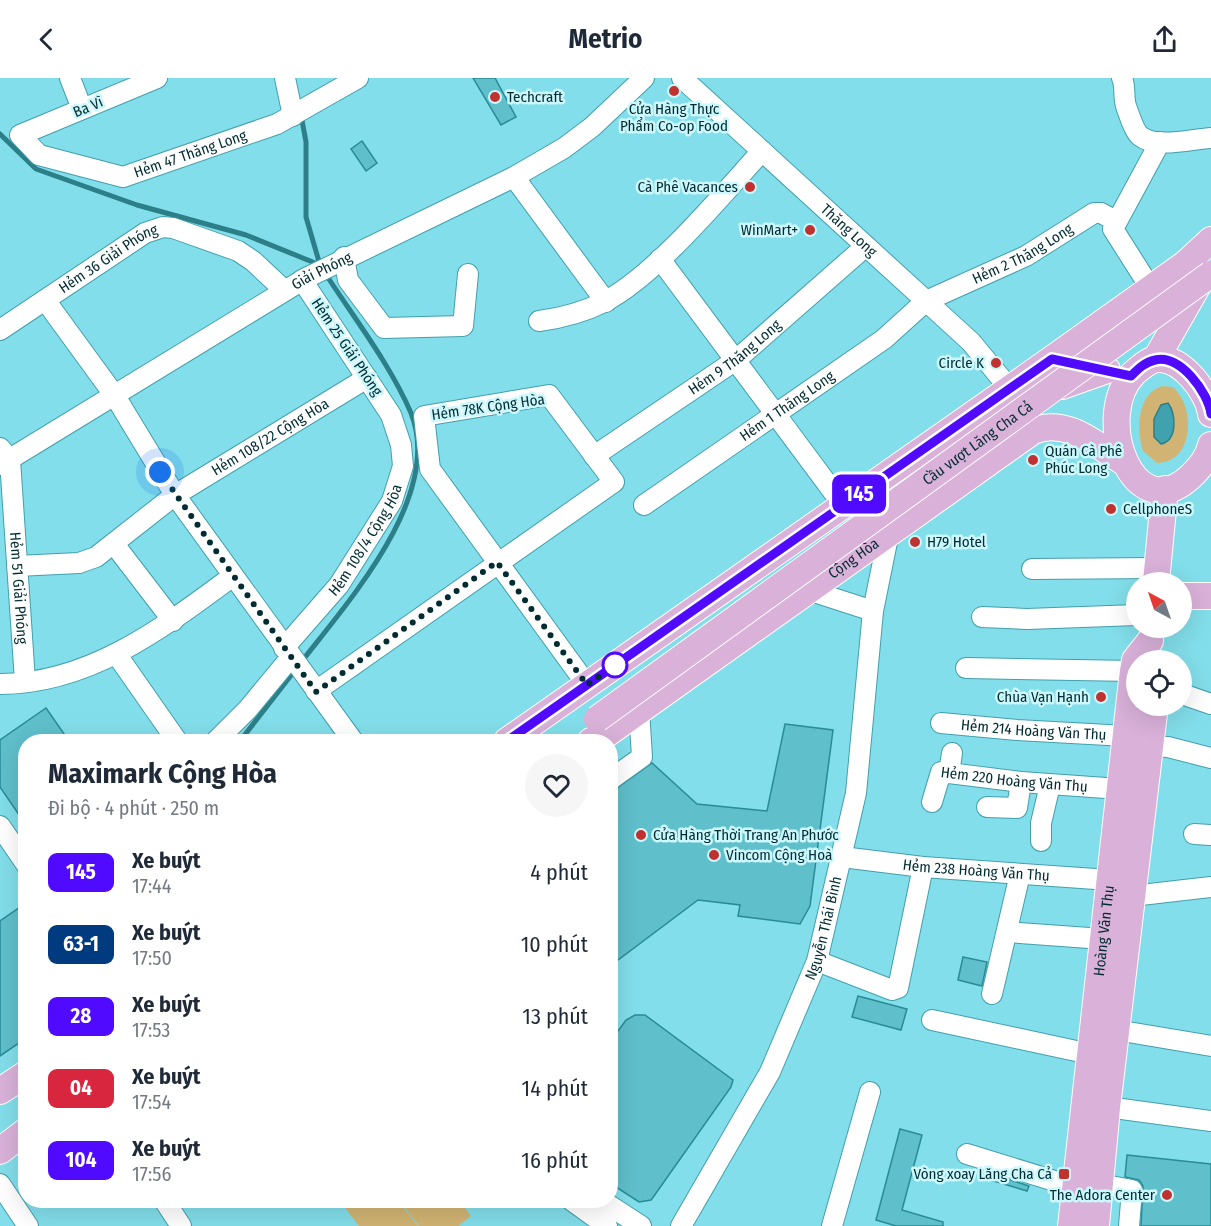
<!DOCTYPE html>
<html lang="vi">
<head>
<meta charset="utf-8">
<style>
  :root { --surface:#fff; --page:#f6f6f7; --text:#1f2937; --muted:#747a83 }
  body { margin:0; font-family:"Fira Sans Condensed",sans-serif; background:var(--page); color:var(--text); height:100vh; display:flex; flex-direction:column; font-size:22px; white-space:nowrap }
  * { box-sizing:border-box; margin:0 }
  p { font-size:20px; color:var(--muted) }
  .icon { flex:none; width:33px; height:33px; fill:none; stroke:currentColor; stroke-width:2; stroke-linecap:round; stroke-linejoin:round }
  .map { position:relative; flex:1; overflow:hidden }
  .details { position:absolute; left:18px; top:656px; width:600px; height:474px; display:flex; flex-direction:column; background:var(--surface); border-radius:24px; box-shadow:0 6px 24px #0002 }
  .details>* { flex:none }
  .badge { padding:0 12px; border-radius:9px; font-size:21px; line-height:39px }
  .needle { width:39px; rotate:320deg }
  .controls { position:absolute; left:1126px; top:494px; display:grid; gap:12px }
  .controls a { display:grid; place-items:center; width:66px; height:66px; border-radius:50%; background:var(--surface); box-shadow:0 6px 24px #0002; font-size:30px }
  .you { position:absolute; width:30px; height:30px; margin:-15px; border:4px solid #fff; border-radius:50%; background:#1a73e8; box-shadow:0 0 0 9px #1a73e833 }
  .map>.badge { position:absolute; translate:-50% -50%; box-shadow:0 0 0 3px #fff }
  .round { display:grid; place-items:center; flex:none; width:63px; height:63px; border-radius:32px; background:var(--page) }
  .head { display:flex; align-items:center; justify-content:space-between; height:102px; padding:0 30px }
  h1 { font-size:28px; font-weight:700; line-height:45px }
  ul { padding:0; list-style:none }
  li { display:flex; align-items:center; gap:18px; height:72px; padding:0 30px }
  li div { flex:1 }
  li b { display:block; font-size:22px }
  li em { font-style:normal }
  li .badge { min-width:66px; font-weight:700; text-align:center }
  header { display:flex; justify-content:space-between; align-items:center; height:78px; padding:0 30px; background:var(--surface); font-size:27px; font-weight:700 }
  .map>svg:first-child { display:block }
  .green { fill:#d1b473 }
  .water { fill:#3fa2ae; stroke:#2c7f88; stroke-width:1.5 }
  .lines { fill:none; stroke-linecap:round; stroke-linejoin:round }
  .stream { stroke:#2c7f88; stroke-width:5 }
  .building { fill:#5fbfcb; stroke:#288c97; stroke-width:1.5 }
  .minor-casing { stroke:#41a0ac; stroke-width:22 }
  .major-casing { stroke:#fff; stroke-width:28 }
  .minor { stroke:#fff; stroke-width:20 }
  .major { stroke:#d9b1d9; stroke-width:26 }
  .major-bridge-casing { stroke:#fff; stroke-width:28; stroke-linecap:butt }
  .major-bridge { stroke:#d9b1d9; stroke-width:26 }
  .line-casing { stroke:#fff; stroke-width:14 }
  .line { stroke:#4f0aff; stroke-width:9 }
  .walk { stroke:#012c31; stroke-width:6; stroke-dasharray:0 10.8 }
  .poi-dot { fill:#c03230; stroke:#ccf7fd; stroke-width:2 }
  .stop-dot { fill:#fff; stroke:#4f0aff; stroke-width:3 }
  .labels { text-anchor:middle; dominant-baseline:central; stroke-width:5; stroke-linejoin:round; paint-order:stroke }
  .poi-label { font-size:15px; fill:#012c31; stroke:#ccf7fd; text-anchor:start }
  .street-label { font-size:15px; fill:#012c31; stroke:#ccf7fd }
</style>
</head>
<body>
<header><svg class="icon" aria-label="back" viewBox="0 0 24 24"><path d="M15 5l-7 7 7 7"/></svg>Metrio<svg class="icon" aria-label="share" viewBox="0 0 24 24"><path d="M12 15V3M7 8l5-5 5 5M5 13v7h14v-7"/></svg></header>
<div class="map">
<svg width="1211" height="1148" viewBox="0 0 1211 1148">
  <rect width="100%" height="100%" fill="#82deea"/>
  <!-- green -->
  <path class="green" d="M1163,308l10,1c23,20 21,76 -16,76l-14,-12c-7,-20 -6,-59 20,-65z
    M339,1122h59l20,26h-59z
    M399,1122h60l12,16 -13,10h-39z"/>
  <!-- water -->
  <path class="water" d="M1168,325c8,11 10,37 -7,41l-7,-7v-18l7,-14z"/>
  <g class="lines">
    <!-- stream -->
    <path class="stream" d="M301,37l5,27v75l14,48
      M0,56l36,35 101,36 109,30 74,30
      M302,583c46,-59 142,-166 109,-248 -21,-49 -57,-95 -86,-140
      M240,663l56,-72"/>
  </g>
  <!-- building -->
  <path class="building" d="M473,0h22l21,39 -15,8z
    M362,63l15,22 -11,8 -15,-22z
    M46,630l23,33h-43v84l-26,-38v-47z
    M785,646l48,6 -23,176 -10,18 -62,-8 2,-11 -42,-5 -88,66v-173l42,-30 45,41 70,7z
    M26,825v135l-26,18v-135z
    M963,879l24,5 -5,24 -24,-6z
    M858,918l49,13 -6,21 -49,-13z
    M635,937h10l88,65 -2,7 -77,109 -3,4 -12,2 -29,-19v-141l16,-22z
    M900,1051l22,6 -20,75 41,12v4h-47l-20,-6z
    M1127,1077l84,9v62h-70l2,-40 -4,-6 -14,-3z
    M992,1096l37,12 -2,5 -37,-11z"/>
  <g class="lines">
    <defs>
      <g id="minor">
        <path d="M70,0l12,31"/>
        <path id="s1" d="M157,0l-137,57 19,20 84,22 154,-53 81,-46"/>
        <path d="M285,0l8,38"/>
        <path id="s2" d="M682,0l289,264 39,47"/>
        <path d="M1122,0c4,9 1,19 4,28 3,8 8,25 14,30 16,13 52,3 71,2"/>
        <path d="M514,99l92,125"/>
        <path d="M344,179l4,23 36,48 79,-2 5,-52"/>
        <path d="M660,181l183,246"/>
        <path d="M1151,211l-38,-60 47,-87"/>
        <path d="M45,222l70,96 60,99 178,246"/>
        <path d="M539,243c23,-3 43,-8 65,-19 52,-27 117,-106 158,-151"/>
        <path id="s3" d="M0,252l145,-97 18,-6 10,1 65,23 15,10 31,29"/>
        <path id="s4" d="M0,370l10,12 15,221"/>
        <path id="s5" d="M594,378l142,-96 130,-114"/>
        <path id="s6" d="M0,387l306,-187 208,-101 50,-29 28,-21 52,-49"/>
        <path id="s7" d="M644,427l240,-166 42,-38 100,-45 68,-43h7l15,8"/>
        <path d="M114,466l59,77"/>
        <path id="s8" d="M17,488l62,-3 17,-6 79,-62 192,-117"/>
        <path d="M1032,491l125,-1"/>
        <path d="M808,512l65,21"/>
        <path d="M982,539l45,2 110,-4"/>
        <path id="s9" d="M284,570l55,-63 53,-84 11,-35 -2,-21 -10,-30 -89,-135"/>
        <path d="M117,577l60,86"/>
        <path d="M966,590l167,3"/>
        <path d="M0,606c90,0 164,-57 233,-108"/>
        <path d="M316,613l298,-209 -65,-87 -125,21 6,53 157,216"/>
        <path d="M1182,616l29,10"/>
        <path id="s10" d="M941,645l76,7 109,6"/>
        <path d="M216,663l32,-32 43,-52"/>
        <path d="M1150,668l18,1 43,11"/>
        <path d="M949,695l3,-20"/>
        <path d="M610,702l32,-23 -3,-47"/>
        <path id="s11" d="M932,724l9,-30 80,10 99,7"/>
        <path d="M987,729l30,1 4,-26"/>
        <path d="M0,748l26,38"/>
        <path d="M1194,756l17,1"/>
        <path d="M1041,763v-18l9,-38"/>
        <path id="s12" d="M842,779l81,10 187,13"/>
        <path d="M1132,818l79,-9"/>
        <path d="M1007,854l96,7"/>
        <path d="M817,883l75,29 6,-2 25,-121"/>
        <path d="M992,916l28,-120"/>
        <path d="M932,942l158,34"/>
        <path d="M1116,952l95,16"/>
        <path d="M1107,1029l104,14"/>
        <path d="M967,1076l107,33"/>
        <path d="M0,1106l28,42"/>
        <path d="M1100,1106l32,6 -3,36"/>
        <path d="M164,1122l17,26"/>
        <path d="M571,1122l36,26"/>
        <path d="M601,1122l40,26"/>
        <path id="s13" d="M681,1148l89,-154 47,-111 39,-168 17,-182 16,-79"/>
        <path d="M832,1148l38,-134"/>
      </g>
      <g id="major">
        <path d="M1156,281l46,-81"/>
        <path d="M1062,308l45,-16"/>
        <path d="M1211,336c-3,-22 -29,-57 -54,-55 -9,1 -17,9 -23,14 -42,42 -2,155 55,105 10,-9 19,-19 22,-33"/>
        <path d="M1156,504l9,-93"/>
        <path d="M1182,518h29"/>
        <path d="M507,663l545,-382 133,-95 26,-24"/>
        <path id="s14" d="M591,663l17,-8 425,-302c33,-14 62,13 89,30"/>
        <path d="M0,1013l26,-17"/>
        <path d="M0,1073l26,-20"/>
        <path id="s15" d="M1071,1148l62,-555 2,-11 15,-19"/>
        <path d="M1096,1148l11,-119 48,-402"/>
      </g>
    </defs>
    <!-- minor casing -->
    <use href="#minor" class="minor-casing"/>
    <!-- major casing -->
    <use href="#major" class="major-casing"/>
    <!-- minor -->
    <use href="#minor" class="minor"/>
    <!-- major -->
    <use href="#major" class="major"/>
    <defs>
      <g id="major-bridge">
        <path id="s16" d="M597,641l614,-445"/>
      </g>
    </defs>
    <!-- major-bridge casing -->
    <use href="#major-bridge" class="major-bridge-casing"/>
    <!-- major-bridge -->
    <use href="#major-bridge" class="major-bridge"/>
  </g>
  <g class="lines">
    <defs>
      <path id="line" d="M507,663l545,-382 79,17c7,-7 14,-14 24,-16 25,-6 53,32 56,54"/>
    </defs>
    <!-- line casing -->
    <use href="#line" class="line-casing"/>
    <!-- line -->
    <use href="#line" class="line"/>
    <!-- walk -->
    <path class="walk" d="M160,394l156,220 181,-130 90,123 37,-26 -9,6"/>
  </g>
  <!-- markers -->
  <g class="poi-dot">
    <circle cx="674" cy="13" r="6"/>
    <circle cx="495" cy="19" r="6"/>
    <circle cx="750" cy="109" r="6"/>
    <circle cx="810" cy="152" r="6"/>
    <circle cx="996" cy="285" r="6"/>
    <circle cx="1033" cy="382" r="6"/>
    <circle cx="1111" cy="431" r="6"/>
    <circle cx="915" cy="464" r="6"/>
    <circle cx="1101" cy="619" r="6"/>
    <circle cx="641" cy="757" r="6"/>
    <circle cx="714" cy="777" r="6"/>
    <rect x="1058" y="1090" width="12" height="12" rx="3"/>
    <circle cx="1167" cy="1117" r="6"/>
  </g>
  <circle class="stop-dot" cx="615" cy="587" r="12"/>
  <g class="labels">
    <!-- poi labels -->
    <g class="poi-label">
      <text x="507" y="19">Techcraft</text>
      <text x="674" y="31" text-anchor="middle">Cửa Hàng Thực<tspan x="674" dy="17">Phẩm Co-op Food</tspan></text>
      <text x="738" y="109" text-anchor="end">Cà Phê Vacances</text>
      <text x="798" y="152" text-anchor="end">WinMart+</text>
      <text x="984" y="285" text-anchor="end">Circle K</text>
      <text x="1045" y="373">Quán Cà Phê<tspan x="1045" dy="17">Phúc Long</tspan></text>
      <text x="1123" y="431">CellphoneS</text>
      <text x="927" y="464">H79 Hotel</text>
      <text x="1089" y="619" text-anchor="end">Chùa Vạn Hạnh</text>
      <text x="653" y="757">Cửa Hàng Thời Trang An Phước</text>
      <text x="726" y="777">Vincom Cộng Hoà</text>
      <text x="1052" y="1096" text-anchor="end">Vòng xoay Lăng Cha Cả</text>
      <text x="1155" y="1117" text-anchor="end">The Adora Center</text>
    </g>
    <!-- street labels -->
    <g class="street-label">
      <text transform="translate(88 29) rotate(-23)">Ba Vì</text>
      <text stroke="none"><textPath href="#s1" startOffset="334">Hẻm 47 Thăng Long</textPath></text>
      <text stroke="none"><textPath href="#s2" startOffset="226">Thăng Long</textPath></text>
      <text stroke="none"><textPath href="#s7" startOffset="456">Hẻm 2 Thăng Long</textPath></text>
      <text stroke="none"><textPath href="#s3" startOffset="130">Hẻm 36 Giải Phóng</textPath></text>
      <text stroke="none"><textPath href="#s6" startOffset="376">Giải Phóng</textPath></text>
      <text transform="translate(347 269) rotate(56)">Hẻm 25 Giải Phóng</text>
      <text stroke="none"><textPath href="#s5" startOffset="172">Hẻm 9 Thăng Long</textPath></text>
      <text transform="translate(488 329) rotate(-8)">Hẻm 78K Cộng Hòa</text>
      <text stroke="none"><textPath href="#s7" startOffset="174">Hẻm 1 Thăng Long</textPath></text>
      <text stroke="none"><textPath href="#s8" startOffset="292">Hẻm 108/22 Cộng Hòa</textPath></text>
      <text stroke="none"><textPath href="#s16" startOffset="470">Cầu vượt Lăng Cha Cả</textPath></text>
      <text stroke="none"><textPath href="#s9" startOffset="136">Hẻm 108/4 Cộng Hòa</textPath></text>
      <text stroke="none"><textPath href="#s14" startOffset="320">Cộng Hòa</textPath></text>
      <text stroke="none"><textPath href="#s4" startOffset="144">Hẻm 51 Giải Phóng</textPath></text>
      <text stroke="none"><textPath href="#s10" startOffset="93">Hẻm 214 Hoàng Văn Thụ</textPath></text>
      <text stroke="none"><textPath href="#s11" startOffset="105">Hẻm 220 Hoàng Văn Thụ</textPath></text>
      <text stroke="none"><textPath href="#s12" startOffset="135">Hẻm 238 Hoàng Văn Thụ</textPath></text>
      <text stroke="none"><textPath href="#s13" startOffset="332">Nguyễn Thái Bình</textPath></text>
      <text stroke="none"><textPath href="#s15" startOffset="297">Hoàng Văn Thụ</textPath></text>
    </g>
  </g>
</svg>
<div class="controls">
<a><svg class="needle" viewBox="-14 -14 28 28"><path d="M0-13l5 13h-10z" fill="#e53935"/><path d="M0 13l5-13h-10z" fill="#747a83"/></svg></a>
<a><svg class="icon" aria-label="locate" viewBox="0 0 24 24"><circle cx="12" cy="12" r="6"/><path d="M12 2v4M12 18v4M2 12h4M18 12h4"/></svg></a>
</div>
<div class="you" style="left:160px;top:394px"></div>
<b class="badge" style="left:859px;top:416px;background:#4f0aff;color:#fff">145</b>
<section class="details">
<div class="head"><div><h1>Maximark Cộng Hòa</h1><p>Đi bộ · 4 phút · 250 m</p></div><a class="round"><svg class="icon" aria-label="heart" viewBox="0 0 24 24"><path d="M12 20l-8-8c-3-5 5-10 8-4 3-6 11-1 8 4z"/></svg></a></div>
<ul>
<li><span class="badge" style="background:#4f0aff;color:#fff">145</span><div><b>Xe buýt</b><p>17:44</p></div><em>4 phút</em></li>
<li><span class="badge" style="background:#003b80;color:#fff">63-1</span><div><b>Xe buýt</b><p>17:50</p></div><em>10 phút</em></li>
<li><span class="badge" style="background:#4f0aff;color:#fff">28</span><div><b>Xe buýt</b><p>17:53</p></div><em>13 phút</em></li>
<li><span class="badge" style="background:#d7263d;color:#fff">04</span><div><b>Xe buýt</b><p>17:54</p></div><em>14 phút</em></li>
<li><span class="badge" style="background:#4f0aff;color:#fff">104</span><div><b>Xe buýt</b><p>17:56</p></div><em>16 phút</em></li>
</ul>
</section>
</div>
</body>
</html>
